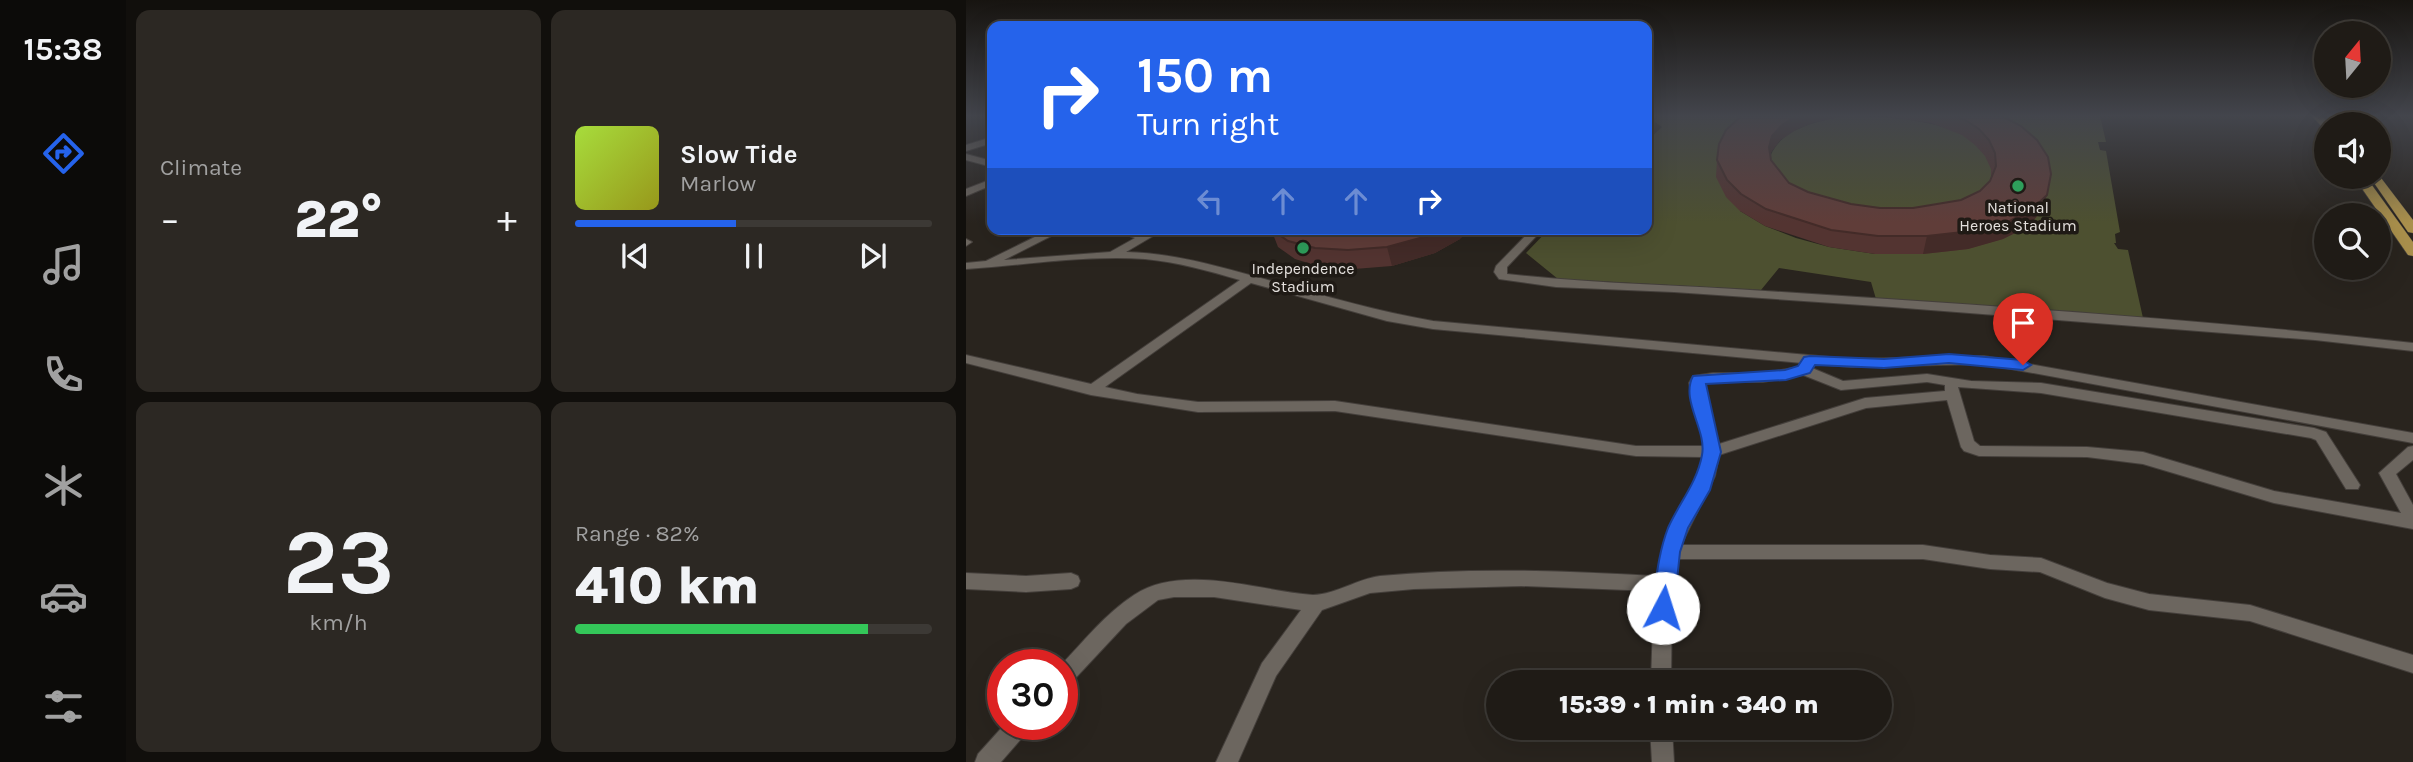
<!DOCTYPE html>
<meta charset="utf-8">
<style>
:root{--surface:#1f1b16;--page:#2c2823;--text:#f1f3f6;--muted:#a1a1a1;--line:#3c3935;--accent:#2563eb}
body{margin:0;font-family:Karla,sans-serif;background:var(--page);color:var(--text);height:100vh;display:flex;flex-direction:column;font-size:26px;white-space:nowrap}
*{box-sizing:border-box;margin:0}
p{font-size:23px;color:var(--muted)}
.icon{flex:none;width:38px;height:38px;fill:none;stroke:currentColor;stroke-width:2;stroke-linecap:round;stroke-linejoin:round}
.map{position:relative;flex:1;overflow:hidden}
.sheet{display:flex;flex-direction:column;gap:10px;padding:10px;background:#110f0c;width:840px}
.sheet>*{flex:none}
.top-card{position:absolute;left:21px;top:21px;width:665px;height:214px;border-radius:14px;box-shadow:0 7px 28px #0002,0 0 0 2px var(--line);background:#2563eb;color:#fff;overflow:hidden}
.needle{width:46px;rotate:18deg}
.buttons{position:absolute;left:1348px;top:21px;display:grid;gap:14px}
.buttons a{display:grid;place-items:center;width:77px;height:77px;border-radius:50%;background:var(--surface);box-shadow:0 7px 28px #0002,0 0 0 2px var(--line);font-size:35px}
.speed{position:absolute;left:21px;top:649px;display:flex;gap:14px;font-size:35px;font-weight:700;text-align:center}
.speed>*{display:grid;place-content:center;width:91px;height:91px;border-radius:50%;background:var(--surface);box-shadow:0 7px 28px #0002,0 0 0 2px var(--line);line-height:1}
.speed .limit{border:10px solid #d22;background:#fff;color:#111}
.pin{position:absolute;display:grid;place-items:center;width:60px;height:60px;color:#fff;margin:-72px -30px;border-radius:50% 50% 50% 0;rotate:-45deg;box-shadow:0 0 7px #0007}
.pin .icon{rotate:45deg}
.me{position:absolute;width:77px;margin:-38px;rotate:5deg;stroke-linejoin:round;filter:drop-shadow(0 0 5px #0008)}
.turn{display:flex;align-items:center;gap:24px;height:147px;padding:0 35px;font-size:32px}
.turn .icon{width:91px;height:91px;stroke-width:2.5}
.turn b{display:block;font-size:49px;line-height:60px}
.lanes{display:flex;align-items:center;height:66px;padding:0 35px;background:#0003;justify-content:center;gap:35px;direction:ltr}
.lanes .off{opacity:.35}
.big{font-size:52px;font-weight:800;line-height:1.1}
.sheet .tile{flex:1;display:flex;flex-direction:column;justify-content:center;gap:10px;min-width:0;padding:0 24px;border-radius:14px;background:var(--page)}
.sheet .dial{align-items:center;gap:0}
.dial b{font-size:91px;line-height:1}
.song{display:flex;align-items:center;gap:21px}
.cover{width:84px;height:84px;border-radius:10px;background:linear-gradient(135deg,hsl(80 70% 55%),hsl(60 70% 35%))}
.played{height:7px;border-radius:4px;background:linear-gradient(90deg,var(--accent) 45%,var(--line) 45%)}
.keys{display:flex;justify-content:space-around;direction:ltr}
.heat{display:flex;justify-content:space-between;align-items:center;font-size:38px;direction:ltr}
.charge{height:10px;border-radius:5px;background:linear-gradient(90deg,#34c759 82%,var(--line) 0)}
.sheet .tiles{flex:1;display:grid;gap:10px;grid-template-columns:repeat(2,1fr)}
.trip{position:absolute;left:520px;top:670px;width:406px;height:70px;border-radius:35px;background:var(--surface);box-shadow:0 7px 28px #0002,0 0 0 2px var(--line);font-weight:800;line-height:70px;text-align:center}
main{display:flex;flex:1;min-height:0}
.tab-bar{display:flex;flex-direction:column;width:126px;justify-content:space-around;align-items:center;background:#0c0b09;color:var(--muted)}
.tab-bar .icon{width:49px;height:49px}
.tab-bar .current{color:var(--accent)}
.tab-bar b{font-size:32px;color:var(--text)}
.map>svg:first-child{display:block}
</style>
<main>
<nav class="tab-bar">
<b>15:38</b>
<svg class="icon current" aria-label="directions" viewBox="0 0 24 24"><path d="M12 3l9 9-9 9-9-9zM9 14v-3h6M13 9l2 2-2 2"/></svg>
<svg class="icon" aria-label="music" viewBox="0 0 24 24"><path d="M9 18V5l10-2v13"/><circle cx="6" cy="18" r="3"/><circle cx="16" cy="16" r="3"/></svg>
<svg class="icon" aria-label="phone" viewBox="0 0 24 24"><path d="M5 4h4l2 5-3 2q2 4 5 5l2-3 5 2v4C11 20 4 13 5 4z"/></svg>
<svg class="icon" aria-label="climate" viewBox="0 0 24 24"><path d="M12 3v18M4 7l16 10M4 17L20 7"/></svg>
<svg class="icon" aria-label="car" viewBox="0 0 24 24"><path d="M5 17H2v-5l4-1 3-4h7l3 4 3 1v5h-3M9 17h6M6 11h13"/><circle cx="7" cy="17" r="2"/><circle cx="17" cy="17" r="2"/></svg>
<svg class="icon" aria-label="filters" viewBox="0 0 24 24"><path d="M4 7h16M4 17h16"/><circle cx="9" cy="7" r="2"/><circle cx="15" cy="17" r="2"/></svg>
</nav>
<section class="sheet">
<div class="tiles">
<div class="tile"><p>Climate</p>
<div class="heat"><a>−</a><b class="big">22°</b><a>+</a></div>
</div>
<div class="tile">
<div class="song"><i class="cover"></i><div><b>Slow Tide</b><p>Marlow</p></div></div>
<div class="played"></div>
<div class="keys"><svg class="icon" aria-label="previous" viewBox="0 0 24 24"><path d="M18 5L8 12l10 7zM5 5v14"/></svg><svg class="icon" aria-label="pause" viewBox="0 0 24 24"><path d="M8 5v14M16 5v14"/></svg><svg class="icon" aria-label="next" viewBox="0 0 24 24"><path d="M6 5l10 7-10 7zM19 5v14"/></svg></div>
</div>
<div class="tile dial"><b>23</b><p>km/h</p></div>
<div class="tile"><p>Range · 82%</p><b class="big">410 km</b><div class="charge"></div></div>
</div>
</section>
<div class="map">
<svg width="1447" height="762" viewBox="0 0 1447 762">
<rect width="100%" height="100%" fill="#29241e"/>
<!-- green -->
<path fill="#4d5030" d="M 693,116 L 799,116 L 774,211 L 799,226 L 830,238 L 863,247 L 909,254 L 1061,227 L 1002,116 L 1134,116 L 1140,142 L 1132,142 L 1134,150 L 1140,151 L 1154,232 L 1149,234 L 1150,243 L 1148,243 L 1152,249 L 1162,250 L 1177,318 L 910,299 L 905,282 L 813,268 L 795,290 L 592,279 L 560,253 L 583,229 L 681,229 L 681,141 L 696,127 L 688,121 Z
M 877,116 C 915,116 1033,118 1026,180 C 1025,189 1015,200 1010,208 L 840,209 L 802,163 C 811,129 847,123 877,116 Z"/>
<g fill="none" stroke-linecap="round" stroke-linejoin="round">
<!-- minor casing -->
<g stroke="#443f3b" stroke-width="2">
<path id="minor" d="M 26,137 L 26,143 L 0,151 L 0,145 Z
M 0,154 L 26,161 L 26,167 L 0,160 Z
M 26,179 L 26,185 L 0,196 L 0,189 Z
M 85,229 L 99,229 L 38,260 L 144,252 L 169,238 L 145,229 L 163,229 L 178,234 L 186,229 L 199,229 L 160,252 C 205,253 248,265 291,277 C 349,293 407,311 467,321 L 886,359 L 1018,356 L 1447,433 L 1447,443 L 1018,364 L 886,367 L 849,364 L 846,368 L 877,381 L 961,374 L 1005,381 L 1075,383 L 1348,428 L 1360,432 L 1394,485 L 1392,489 L 1380,489 L 1350,440 L 1345,438 L 1075,393 L 992,387 L 1008,441 L 1014,446 L 1121,447 L 1177,452 L 1308,491 L 1435,513 L 1413,473 L 1442,447 L 1447,446 L 1447,460 L 1430,474 L 1447,505 L 1447,529 L 1308,503 L 1177,464 L 1121,457 L 1013,456 L 998,451 L 995,447 L 981,400 L 900,408 L 753,455 L 749,476 L 715,545 L 957,545 L 1024,555 L 1075,558 L 1141,583 L 1183,594 L 1284,605 L 1447,655 L 1447,673 L 1284,621 L 1183,610 L 1139,598 L 1074,572 L 1024,569 L 957,559 L 711,559 L 706,598 L 705,682 L 685,682 L 688,591 L 555,586 L 448,589 L 404,593 L 356,610 L 310,676 L 272,762 L 250,762 L 296,663 L 335,610 L 248,597 L 208,597 L 192,600 L 160,624 L 103,685 L 96,687 L 95,665 C 118,641 140,613 168,595 C 217,563 293,591 347,595 C 371,594 391,579 414,576 C 506,567 598,571 690,576 L 701,537 L 727,489 L 737,457 L 670,456 L 369,411 L 232,412 L 125,395 L 0,363 L 0,355 L 125,384 L 274,280 C 243,271 211,262 179,259 C 120,255 59,265 0,269 L 0,263 L 20,261 ZM 285,283 L 421,321 L 467,329 L 836,363 L 833,367 L 797,373 L 747,373 L 727,376 L 723,383 L 738,446 L 670,446 L 369,401 L 232,402 L 171,394 L 139,387 ZM 837,375 L 875,390 L 961,382 L 979,385 L 979,391 L 899,398 L 753,444 L 737,382 L 797,382 Z
M 566,229 L 577,229 L 541,267 L 541,274 C 627,284 713,285 799,291 C 1015,305 1232,319 1447,343 L 1447,351 L 1349,340 L 926,307 L 708,292 L 590,287 L 533,279 L 528,272 L 530,266 Z
M 0,239 L 6,242 L 0,246 Z
M 0,573 L 60,576 L 105,573 L 112,576 L 114,581 L 112,586 L 105,589 L 60,592 L 0,589 Z
M 39,724 L 65,724 L 62,731 L 35,762 L 9,762 L 12,754 Z
M 684,728 L 706,728 L 708,762 L 686,762 Z"/>
</g>
<!-- major casing -->
<g stroke="#443f3b" stroke-width="1">
<path id="major" d="M 1346,116 L 1356,116 L 1363,124 L 1360,124 L 1360,131 Z
M 1361,116 L 1371,116 L 1377,124 L 1367,124 Z
M 1412,174 L 1447,220 L 1447,233 L 1442,232 L 1404,177 L 1412,177 Z
M 1388,177 L 1400,177 L 1447,242 L 1447,256 L 1442,255 Z"/>
</g>
<!-- minor -->
<use href="#minor" fill="#6c665f" fill-rule="evenodd"/>
<!-- major -->
<use href="#major" fill="#aa904c" fill-rule="evenodd"/>
</g>
<!-- wall -->
<path fill="#533431" d="M 775,116 L 880,116 L 848,122 L 831,129 L 814,140 L 805,152 L 805,160 L 823,183 L 842,192 L 885,204 L 914,208 L 947,208 L 995,200 L 1014,191 L 1024,181 L 1025,177 L 1025,169 L 1019,156 L 1009,145 L 996,135 L 965,123 L 918,116 L 1036,116 L 1075,212 L 1061,227 L 1037,239 L 1002,249 L 957,254 L 909,254 L 863,247 L 799,226 L 774,211 L 760,197 L 750,177 L 751,160 Z
M 305,229 L 399,236 L 425,233 L 494,239 L 469,253 L 426,266 L 388,269 L 355,267 L 329,259 L 312,247 Z"/>
<!-- shaded-wall -->
<path fill="#432b28" d="M 830,116 L 880,116 L 848,122 L 831,129 L 814,140 L 805,152 L 802,163 L 803,147 L 806,136 L 816,125 Z
M 1081,195 L 1075,212 L 1061,227 L 1037,239 L 1002,249 L 957,254 L 961,236 Z
M 476,229 L 506,229 L 494,239 L 469,253 L 426,266 L 421,247 Z"/>
<!-- building -->
<path fill="#603d39" stroke="#432b28" stroke-width="2" d="M 775,116 L 830,116 L 816,125 L 806,136 L 803,147 L 805,160 L 823,183 L 842,192 L 885,204 L 914,208 L 947,208 L 995,200 L 1014,191 L 1024,181 L 1030,166 L 1029,153 L 1023,140 L 1013,129 L 999,120 L 988,116 L 1036,116 L 1055,126 L 1071,140 L 1082,157 L 1085,174 L 1081,195 L 1066,209 L 1042,222 L 1006,231 L 961,236 L 912,236 L 865,230 L 800,209 L 775,194 L 761,180 L 751,160 L 753,144 L 760,130 Z
M 305,229 L 356,229 L 377,235 L 399,236 L 425,233 L 435,229 L 476,229 L 465,235 L 421,247 L 382,250 L 349,248 L 322,241 Z"/>
<!-- sky -->
<linearGradient id="sky" x2="0" y2="1"><stop stop-color="#171410"/><stop offset="0.52" stop-color="#43454c"/><stop offset="1" stop-color="#43454c" stop-opacity="0"/></linearGradient>
<rect width="1447" height="223" fill="url(#sky)"/>
<!-- route -->
<path fill="#2563eb" stroke="#184099" stroke-width="2" d="M 983,354 L 1057,360 L 1065,365 L 1057,370 L 983,363 L 918,368 L 849,365 L 844,373 L 820,380 L 740,384 L 755,452 L 744,490 L 722,528 L 714,552 L 708,608 L 704,614 L 697,617 L 689,614 L 686,608 C 690,581 692,554 702,528 C 713,503 731,483 736,455 C 741,430 714,400 727,376 L 819,370 L 832,366 L 838,357 L 844,356 L 918,359 Z"/>
<!-- markers -->
<g fill="#2e9e5b" stroke="#1f1a15" stroke-width="2.5">
<circle cx="1052" cy="186" r="7"/>
<circle cx="337" cy="248" r="7"/>
</g>
<g text-anchor="middle" dominant-baseline="central" stroke-width="7" stroke-linejoin="round" paint-order="stroke">
<!-- far-poi labels -->
<g font-size="16" fill="#e3dfdc" stroke="#1f1a15">
<text x="1052" y="207">National<tspan x="1052" dy="18">Heroes Stadium</tspan></text>
<text x="337" y="268">Independence<tspan x="337" dy="18">Stadium</tspan></text>
</g>
</g>
</svg>
<div class="buttons">
<a><svg class="needle" viewBox="-14 -14 28 28"><path d="M0-13l5 13h-10z" fill="#e53935"/><path d="M0 13l5-13h-10z" fill="#a1a1a1"/></svg></a>
<a><svg class="icon" aria-label="sound" viewBox="0 0 24 24"><path d="M4 9h4l5-4v14l-5-4H4zM17 9q2 3 0 6"/></svg></a>
<a><svg class="icon" aria-label="search" viewBox="0 0 24 24"><circle cx="10" cy="10" r="6"/><path d="M15 15l6 6"/></svg></a>
</div>
<div class="speed"><div class="limit">30</div></div>
<div class="pin" style="left:1057px;top:365px;background:#d93025"><svg class="icon" aria-label="arrive" viewBox="0 0 24 24"><path d="M6 21V4h12l-3 4 3 4H6"/></svg></div>
<svg class="me" style="left:697px;top:608px" viewBox="-20 -20 40 40"><circle r="19" fill="#fff"/><path d="M0-13L10 11 0 6-10 11z" fill="#2563eb"/></svg>
<div class="trip">15:39 · 1 min · 340 m</div>
<div class="top-card">
<div class="turn"><svg class="icon" aria-label="right" viewBox="0 0 24 24"><path d="M7 20v-9h11M14 6l5 5-5 5"/></svg><div><b>150 m</b>Turn right</div></div>
<div class="lanes"><svg class="icon off" aria-label="left" viewBox="0 0 24 24"><path d="M17 20v-9H6M10 6l-5 5 5 5"/></svg><svg class="icon off" aria-label="ahead" viewBox="0 0 24 24"><path d="M12 20V5M6 11l6-6 6 6"/></svg><svg class="icon off" aria-label="ahead" viewBox="0 0 24 24"><path d="M12 20V5M6 11l6-6 6 6"/></svg><svg class="icon" aria-label="right" viewBox="0 0 24 24"><path d="M7 20v-9h11M14 6l5 5-5 5"/></svg></div>
</div>
</div>
</main>
